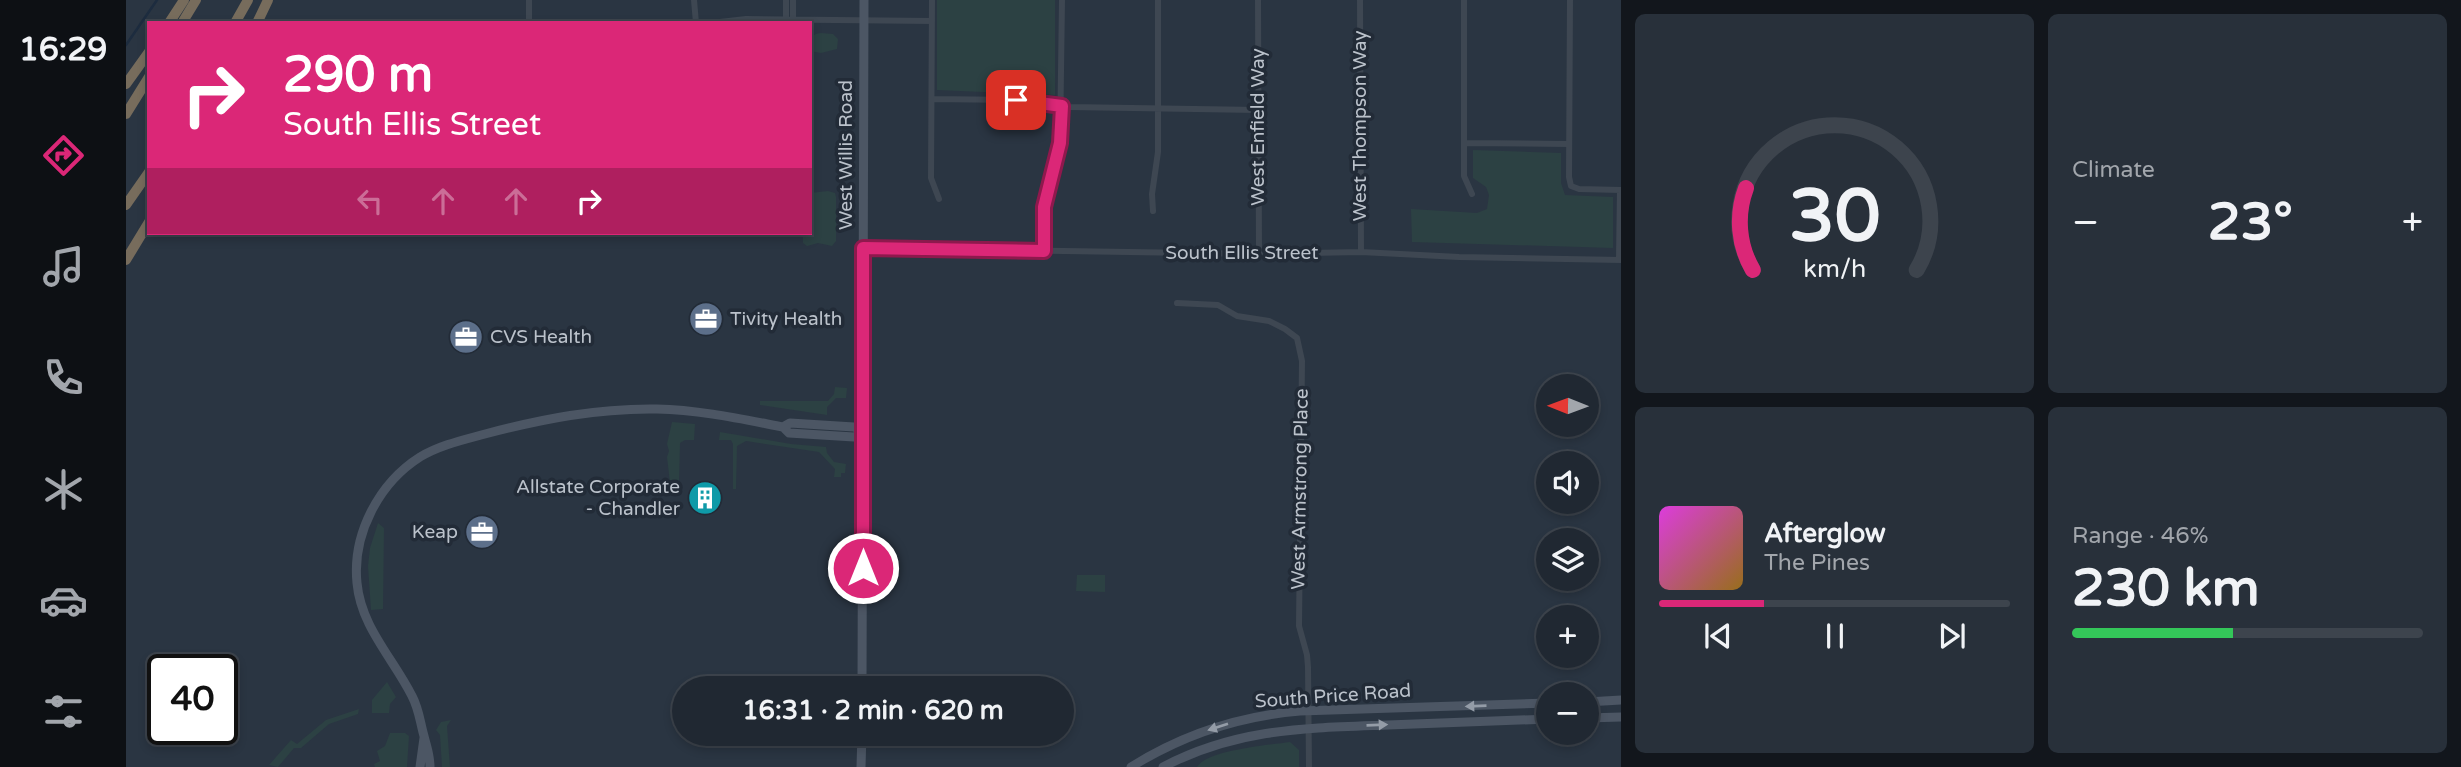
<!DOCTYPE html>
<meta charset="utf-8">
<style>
:root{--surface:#202832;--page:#28303a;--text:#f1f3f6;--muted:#a2a6ac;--line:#3d444d;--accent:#db2777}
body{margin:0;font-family:"Varela Round",sans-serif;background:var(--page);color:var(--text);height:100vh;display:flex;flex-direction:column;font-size:26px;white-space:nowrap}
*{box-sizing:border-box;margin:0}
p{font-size:23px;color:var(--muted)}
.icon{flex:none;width:38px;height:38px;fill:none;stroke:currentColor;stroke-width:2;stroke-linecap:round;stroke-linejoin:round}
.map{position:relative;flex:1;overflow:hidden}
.side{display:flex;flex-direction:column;gap:14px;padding:14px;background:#12161c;width:840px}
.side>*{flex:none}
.hud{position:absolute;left:21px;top:21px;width:665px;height:214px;border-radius:0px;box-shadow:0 4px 10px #0003,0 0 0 2px var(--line);background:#db2777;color:#fff;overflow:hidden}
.needle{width:46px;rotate:271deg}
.controls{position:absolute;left:1410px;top:374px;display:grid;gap:14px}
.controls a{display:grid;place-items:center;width:63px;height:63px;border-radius:50%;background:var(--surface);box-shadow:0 4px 10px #0003,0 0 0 2px var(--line);font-size:35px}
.speed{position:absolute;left:21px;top:654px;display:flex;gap:14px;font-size:35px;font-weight:700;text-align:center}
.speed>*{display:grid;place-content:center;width:91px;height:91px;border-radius:50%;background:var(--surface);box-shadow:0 4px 10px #0003,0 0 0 2px var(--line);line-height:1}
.speed .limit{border:4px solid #111;border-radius:10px;background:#fff;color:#111}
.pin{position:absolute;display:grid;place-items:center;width:60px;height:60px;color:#fff;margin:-30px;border-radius:14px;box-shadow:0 4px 10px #0006}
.me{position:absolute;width:77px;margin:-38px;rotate:0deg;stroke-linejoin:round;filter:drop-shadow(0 0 5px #0008)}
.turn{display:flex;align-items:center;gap:24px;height:147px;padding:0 21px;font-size:32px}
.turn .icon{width:91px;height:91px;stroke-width:2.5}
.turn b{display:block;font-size:49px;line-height:60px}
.lanes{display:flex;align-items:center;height:66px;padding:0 21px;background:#0003;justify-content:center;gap:35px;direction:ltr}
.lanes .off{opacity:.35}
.big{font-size:52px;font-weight:700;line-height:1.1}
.side .tile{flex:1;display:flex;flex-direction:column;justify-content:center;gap:10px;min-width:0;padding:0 24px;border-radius:10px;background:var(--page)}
.side .dial{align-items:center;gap:0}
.dial svg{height:182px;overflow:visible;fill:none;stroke:var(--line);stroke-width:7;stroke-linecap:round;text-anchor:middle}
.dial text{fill:var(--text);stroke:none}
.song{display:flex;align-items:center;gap:21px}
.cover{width:84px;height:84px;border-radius:10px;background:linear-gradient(135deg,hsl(300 70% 55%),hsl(40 70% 35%))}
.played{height:7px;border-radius:4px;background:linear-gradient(90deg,var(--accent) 30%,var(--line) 30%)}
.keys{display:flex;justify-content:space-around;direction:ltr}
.heat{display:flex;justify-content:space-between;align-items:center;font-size:38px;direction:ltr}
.charge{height:10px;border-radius:5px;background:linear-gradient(90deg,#34c759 46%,var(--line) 0)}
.side .tiles{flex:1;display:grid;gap:14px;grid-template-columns:repeat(2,1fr)}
.trip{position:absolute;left:546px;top:676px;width:402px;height:70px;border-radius:35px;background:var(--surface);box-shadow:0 4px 10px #0003,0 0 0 2px var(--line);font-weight:700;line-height:70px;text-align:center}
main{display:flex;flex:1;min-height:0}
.menu{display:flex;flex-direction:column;width:126px;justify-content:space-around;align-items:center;background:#0d1014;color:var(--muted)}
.menu .icon{width:49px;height:49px}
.menu .on{color:var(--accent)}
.menu b{font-size:32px;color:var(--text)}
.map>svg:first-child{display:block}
</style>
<main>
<nav class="menu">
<b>16:29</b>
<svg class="icon on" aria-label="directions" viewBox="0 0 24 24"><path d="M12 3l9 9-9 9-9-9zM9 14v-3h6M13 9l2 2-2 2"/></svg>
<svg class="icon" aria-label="music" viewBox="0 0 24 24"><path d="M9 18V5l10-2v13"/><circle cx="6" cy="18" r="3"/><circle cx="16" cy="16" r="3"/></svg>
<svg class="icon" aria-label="phone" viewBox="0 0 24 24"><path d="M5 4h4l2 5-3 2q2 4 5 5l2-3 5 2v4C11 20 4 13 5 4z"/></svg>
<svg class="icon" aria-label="climate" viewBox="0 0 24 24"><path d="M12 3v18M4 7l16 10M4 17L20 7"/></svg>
<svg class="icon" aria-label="car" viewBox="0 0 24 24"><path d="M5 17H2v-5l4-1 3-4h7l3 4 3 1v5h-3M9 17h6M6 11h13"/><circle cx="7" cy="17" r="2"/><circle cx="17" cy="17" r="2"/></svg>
<svg class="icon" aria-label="filters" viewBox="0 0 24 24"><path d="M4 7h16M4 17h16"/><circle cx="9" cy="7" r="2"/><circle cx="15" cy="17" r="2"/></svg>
</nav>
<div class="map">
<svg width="1495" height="767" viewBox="0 0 1495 767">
<rect width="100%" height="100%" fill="#2a3542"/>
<!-- green -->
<path fill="#2c4143" d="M 811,0 L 929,0 L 929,95 L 811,90 Z
M 695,33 L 707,34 L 712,39 L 711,49 L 695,53 L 684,51 C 684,42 683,34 695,33 Z
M 1347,150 L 1435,153 L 1435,183 L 1439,195 L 1487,197 L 1487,248 L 1286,242 L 1285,209 L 1351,213 L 1361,209 L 1363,195 L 1360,187 L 1347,178 Z
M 702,191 L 709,193 L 710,197 L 710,241 L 706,246 L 692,243 L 681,246 L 677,243 L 677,233 L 684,233 L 684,193 Z
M 709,387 L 721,388 L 720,398 L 710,398 L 701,407 L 701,415 L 634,405 L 634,401 L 702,401 L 708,394 Z
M 546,422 L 569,424 L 568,440 L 559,440 L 554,443 L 553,484 L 544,483 L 541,457 L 543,451 L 541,444 Z
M 594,432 L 665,444 L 700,447 L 701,453 L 708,462 L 720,464 L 719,473 L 715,473 L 715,477 L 708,477 L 709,469 L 693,452 L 620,441 L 611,446 L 610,489 L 607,489 L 607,444 L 605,440 L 593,440 Z
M 252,523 L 258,528 L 257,609 L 245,610 L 242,566 L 244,548 Z
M 951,575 L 979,575 L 979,592 L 950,591 Z
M 261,682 L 270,697 L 264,704 L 263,713 L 246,713 L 246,700 Z
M 233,709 L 232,714 L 203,724 L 175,748 L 168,748 L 152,767 L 143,765 L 165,740 L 171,744 L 200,720 Z
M 325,720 L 321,726 L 324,767 L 316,767 L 314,735 L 310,730 L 315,722 Z
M 264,733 L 279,733 L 283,736 L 281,767 L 249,767 L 248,764 L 254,761 L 251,751 L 259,746 Z
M 1164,742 L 1173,750 L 1173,767 L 1071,767 C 1081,750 1143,745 1164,742 Z"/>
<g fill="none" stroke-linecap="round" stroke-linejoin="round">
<!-- stream -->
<path stroke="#1d2c3f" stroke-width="2.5" d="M 0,45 L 31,0"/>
<!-- street -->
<path stroke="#3e4752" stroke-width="6" d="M 568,0 L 570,23
M 806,0 L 805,178 L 813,199
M 1132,0 L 1133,254
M 1234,0 L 1235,252
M 1338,0 L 1338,176 L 1346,194
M 1444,0 L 1443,177 L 1445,186 L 1453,189 L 1495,190
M 403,23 L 403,0
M 585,23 L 620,19 L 806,21
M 660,23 L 660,0
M 667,23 L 667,0
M 806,99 L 890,100 L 943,107 L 1132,110
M 1338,143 L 1443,144
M 1027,211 L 1026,194 L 1032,152 L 1032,0
M 738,248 L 1133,254 L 1235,252 L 1333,257 L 1495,260
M 918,251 L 918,207 L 934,143 L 936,0
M 1493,259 L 1494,190
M 1051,303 L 1092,305 L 1111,316 L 1143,321 L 1159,329 L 1171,338 L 1176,361 L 1173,626 L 1181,655 L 1182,667 L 1183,767"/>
<!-- secondary -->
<path stroke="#4c5664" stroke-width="9" d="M 657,427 L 664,423 L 728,427 L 738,432
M 736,688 L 738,0
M 1461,702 L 1495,700
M 1461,718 L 1495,717
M 294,767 L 298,738
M 304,767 C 304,755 301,748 298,736 C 294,722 293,709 286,696 C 267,658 235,627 231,583 C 226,534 253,483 294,457 C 314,445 337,440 359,434 C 416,419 472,408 531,409 C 574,410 615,419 657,427 L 663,433 L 728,437 L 738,432
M 735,767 L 736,733
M 1005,767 C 1056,735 1114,716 1174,711 L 1423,703
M 1037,767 C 1111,728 1181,728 1262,725 C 1315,723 1369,721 1423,719"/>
<!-- highway -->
<path stroke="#776c5c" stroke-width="10" d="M 43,23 L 58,0
M 56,23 L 70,0
M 109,23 L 122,0
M 131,23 L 142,0
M 0,84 L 23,52
M 0,114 L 23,77
M 0,205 L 23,172
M 0,260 L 23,222"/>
</g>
<!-- one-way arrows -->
<defs><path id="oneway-solid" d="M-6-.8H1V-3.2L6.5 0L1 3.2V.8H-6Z" transform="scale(1.75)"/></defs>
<g fill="#949ca7">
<use href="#oneway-solid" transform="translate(1350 706) rotate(178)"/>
<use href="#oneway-solid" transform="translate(1251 725) rotate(-2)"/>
<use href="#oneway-solid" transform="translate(1092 727) rotate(162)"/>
</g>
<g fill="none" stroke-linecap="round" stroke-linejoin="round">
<!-- route casing -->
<g stroke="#8e194d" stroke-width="18">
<path id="route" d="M 737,568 L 737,248 L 918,251 L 918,207 L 934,143 L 936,106 L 890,100"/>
</g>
<!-- route -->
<use href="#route" stroke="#db2777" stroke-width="12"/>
</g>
<!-- icons -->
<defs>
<g id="office-disc" transform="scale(1.75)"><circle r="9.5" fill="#5c6f8a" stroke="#222b37"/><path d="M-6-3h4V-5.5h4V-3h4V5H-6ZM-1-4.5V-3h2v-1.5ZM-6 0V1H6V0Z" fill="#fff"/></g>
<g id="building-disc" transform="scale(1.75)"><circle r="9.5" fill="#0f9aa8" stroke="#222b37"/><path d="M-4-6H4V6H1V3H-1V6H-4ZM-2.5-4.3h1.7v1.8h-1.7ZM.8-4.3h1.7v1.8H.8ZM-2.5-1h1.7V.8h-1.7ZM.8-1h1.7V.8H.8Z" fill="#fff"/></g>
</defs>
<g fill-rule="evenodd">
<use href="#office-disc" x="580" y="319"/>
<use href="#office-disc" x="340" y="337"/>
<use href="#building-disc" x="579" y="498"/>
<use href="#office-disc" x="356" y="532"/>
</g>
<g text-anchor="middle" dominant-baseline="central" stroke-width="7" stroke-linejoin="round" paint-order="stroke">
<!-- street labels -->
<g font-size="19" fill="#bbc2cb" stroke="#222b37">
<text transform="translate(1234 126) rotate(-90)">West Thompson Way</text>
<text transform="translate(1132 127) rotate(-90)">West Enfield Way</text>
<text transform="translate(720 155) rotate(-90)">West Willis Road</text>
<text x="1116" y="253">South Ellis Street</text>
<text transform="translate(1174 489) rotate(-89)">West Armstrong Place</text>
<text transform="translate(1207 696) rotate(-4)">South Price Road</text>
</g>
<!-- poi labels -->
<g font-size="19" fill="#bbc2cb" stroke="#222b37" text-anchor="start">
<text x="604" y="319">Tivity Health</text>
<text x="364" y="337">CVS Health</text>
<text x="554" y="487" text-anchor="end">Allstate Corporate<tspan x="554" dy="22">- Chandler</tspan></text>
<text x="332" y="532" text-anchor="end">Keap</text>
</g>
</g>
</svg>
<div class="controls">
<a><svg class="needle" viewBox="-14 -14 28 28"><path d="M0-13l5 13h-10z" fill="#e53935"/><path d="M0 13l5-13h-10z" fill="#a2a6ac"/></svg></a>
<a><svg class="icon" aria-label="sound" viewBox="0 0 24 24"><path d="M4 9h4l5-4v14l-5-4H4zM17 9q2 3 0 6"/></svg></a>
<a><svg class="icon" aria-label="layers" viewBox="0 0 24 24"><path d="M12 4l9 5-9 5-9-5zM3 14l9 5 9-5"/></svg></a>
<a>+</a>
<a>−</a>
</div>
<div class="speed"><div class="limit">40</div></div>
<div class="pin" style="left:890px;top:100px;background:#d93025"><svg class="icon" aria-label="arrive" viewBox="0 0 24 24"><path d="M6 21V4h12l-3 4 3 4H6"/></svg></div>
<svg class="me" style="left:737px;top:568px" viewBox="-20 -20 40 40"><circle r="17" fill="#db2777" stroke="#fff" stroke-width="3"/><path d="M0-11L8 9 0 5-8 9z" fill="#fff"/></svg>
<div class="trip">16:31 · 2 min · 620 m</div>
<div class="hud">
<div class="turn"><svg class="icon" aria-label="right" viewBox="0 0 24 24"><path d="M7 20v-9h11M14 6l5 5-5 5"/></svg><div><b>290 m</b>South Ellis Street</div></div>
<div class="lanes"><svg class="icon off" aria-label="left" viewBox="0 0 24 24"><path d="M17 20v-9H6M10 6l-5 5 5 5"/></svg><svg class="icon off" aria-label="ahead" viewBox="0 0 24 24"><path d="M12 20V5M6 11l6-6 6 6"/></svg><svg class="icon off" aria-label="ahead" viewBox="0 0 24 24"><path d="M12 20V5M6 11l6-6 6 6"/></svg><svg class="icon" aria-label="right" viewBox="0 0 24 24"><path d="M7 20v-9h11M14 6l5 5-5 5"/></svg></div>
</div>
</div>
<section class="side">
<div class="tiles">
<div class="tile dial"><svg viewBox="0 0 100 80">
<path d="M14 69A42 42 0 1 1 86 69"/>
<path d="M14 69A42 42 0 0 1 11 33" stroke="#db2777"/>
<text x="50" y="56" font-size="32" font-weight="700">30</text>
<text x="50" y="72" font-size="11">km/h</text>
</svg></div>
<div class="tile"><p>Climate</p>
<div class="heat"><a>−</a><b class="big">23°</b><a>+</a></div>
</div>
<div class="tile">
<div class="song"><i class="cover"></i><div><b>Afterglow</b><p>The Pines</p></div></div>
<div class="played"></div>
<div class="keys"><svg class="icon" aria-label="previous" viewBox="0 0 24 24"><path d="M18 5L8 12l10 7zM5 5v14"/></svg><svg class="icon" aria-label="pause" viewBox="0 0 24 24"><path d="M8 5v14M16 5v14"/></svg><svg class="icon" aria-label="next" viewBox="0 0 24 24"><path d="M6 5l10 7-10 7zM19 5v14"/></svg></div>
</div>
<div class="tile"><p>Range · 46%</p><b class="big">230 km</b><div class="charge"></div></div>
</div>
</section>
</main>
